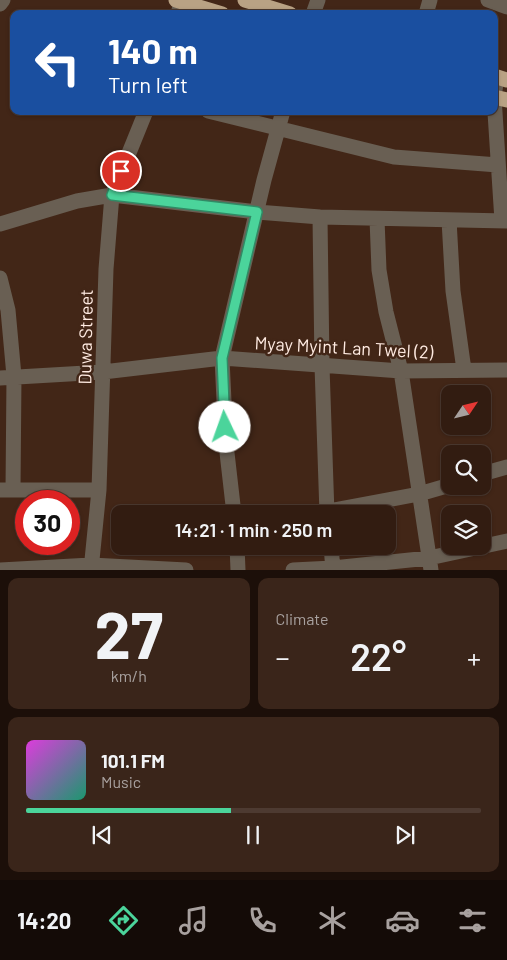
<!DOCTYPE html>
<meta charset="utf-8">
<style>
:root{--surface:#321c11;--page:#3a251a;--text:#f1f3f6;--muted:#a8a19f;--line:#4d3a31;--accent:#4bd49b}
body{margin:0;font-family:Barlow,sans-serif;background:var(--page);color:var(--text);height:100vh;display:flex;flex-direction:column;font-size:19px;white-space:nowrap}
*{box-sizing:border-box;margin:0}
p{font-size:16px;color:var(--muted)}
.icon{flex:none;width:28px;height:28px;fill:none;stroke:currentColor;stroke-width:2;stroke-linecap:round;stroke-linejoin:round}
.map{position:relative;height:570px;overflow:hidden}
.drawer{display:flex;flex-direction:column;gap:8px;padding:8px;background:#1c0f09;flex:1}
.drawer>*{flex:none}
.top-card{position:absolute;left:10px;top:10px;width:488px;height:105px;border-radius:10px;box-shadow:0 1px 4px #0004,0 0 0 1px var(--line);background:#1a4fa0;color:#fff;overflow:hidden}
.needle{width:32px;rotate:55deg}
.fabs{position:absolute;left:441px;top:385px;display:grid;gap:10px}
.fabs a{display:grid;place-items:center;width:50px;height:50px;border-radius:10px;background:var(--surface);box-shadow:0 1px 4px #0004,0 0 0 1px var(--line);font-size:25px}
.speed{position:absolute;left:15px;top:490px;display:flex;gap:10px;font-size:25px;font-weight:700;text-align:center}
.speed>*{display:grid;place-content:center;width:65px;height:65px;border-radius:50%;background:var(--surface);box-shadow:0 1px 4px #0004,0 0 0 1px var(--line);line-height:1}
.speed .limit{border:8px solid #d22;background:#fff;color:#111}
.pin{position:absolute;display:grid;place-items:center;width:42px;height:42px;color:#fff;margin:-21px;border:2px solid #fff;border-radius:50%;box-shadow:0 1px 5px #0007}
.me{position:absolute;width:55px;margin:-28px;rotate:357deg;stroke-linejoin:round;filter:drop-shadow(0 0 4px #0008)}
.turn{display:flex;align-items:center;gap:18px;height:105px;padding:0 15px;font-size:22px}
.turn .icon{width:65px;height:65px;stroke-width:2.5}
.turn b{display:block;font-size:35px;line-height:42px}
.big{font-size:38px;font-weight:600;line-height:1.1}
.drawer .widget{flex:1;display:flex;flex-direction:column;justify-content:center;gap:8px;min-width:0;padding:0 18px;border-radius:10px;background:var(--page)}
.drawer .dial{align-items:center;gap:0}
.dial b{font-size:65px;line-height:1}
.song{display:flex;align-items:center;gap:15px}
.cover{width:60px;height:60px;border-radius:8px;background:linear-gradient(135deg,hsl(300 70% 55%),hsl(160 70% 35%))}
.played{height:5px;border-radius:2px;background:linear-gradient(90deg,var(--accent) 45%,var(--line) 45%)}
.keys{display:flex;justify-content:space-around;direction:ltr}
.heat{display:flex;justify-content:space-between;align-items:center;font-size:28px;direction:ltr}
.drawer .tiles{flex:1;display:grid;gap:8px;grid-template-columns:1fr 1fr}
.widget:last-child{grid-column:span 2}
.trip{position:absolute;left:111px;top:505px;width:285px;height:50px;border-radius:10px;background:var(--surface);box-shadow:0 1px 4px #0004,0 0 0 1px var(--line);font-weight:600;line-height:50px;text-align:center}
.menu{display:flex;height:80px;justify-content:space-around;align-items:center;background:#140b07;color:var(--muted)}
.menu .icon{width:35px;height:35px}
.menu .current{color:var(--accent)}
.menu b{font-size:22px;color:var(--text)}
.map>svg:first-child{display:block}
</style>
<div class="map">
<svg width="507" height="570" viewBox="0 0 507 570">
<rect width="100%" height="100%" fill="#422617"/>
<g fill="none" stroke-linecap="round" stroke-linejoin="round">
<!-- minor -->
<path stroke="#695f53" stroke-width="15" d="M 488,0 L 507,7
M 0,4 L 3,0
M 178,14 L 181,2
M 313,14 L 318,0
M 426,14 L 430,0
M 497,77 L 494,97 L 502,221
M 208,111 L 394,157 L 498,165
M 320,217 L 322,366 L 327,514
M 377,219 L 379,270 L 386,312 L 401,371 L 431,570
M 449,220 L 453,291 L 464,370
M 0,224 L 77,201 L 112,195 L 257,212 L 320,217 L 507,221
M 0,278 L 8,310 L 14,376 L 13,489
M 0,378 L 103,372 L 222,358 L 401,371 L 507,370
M 482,474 L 507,467
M 0,490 L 99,490
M 234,514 L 226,444 L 222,358 L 264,180 L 283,111
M 312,514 L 419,494 L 450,485
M 237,546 L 238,570
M 331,546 L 333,570
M 0,570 L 91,565 L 186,570
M 91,570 L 99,490 L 106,269 L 112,195 L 146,111
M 293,570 L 333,568 L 429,558 L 507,541"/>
<!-- highway -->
<path stroke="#b9a284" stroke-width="15" d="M 176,0 L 222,14
M 245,0 L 290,14
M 494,76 L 507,80
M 494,97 L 507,100"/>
</g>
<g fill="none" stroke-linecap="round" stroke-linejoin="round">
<!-- route casing -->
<g stroke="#318a65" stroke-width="12">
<path id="route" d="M 121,171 L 112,195 L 257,212 L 222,358 L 225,427"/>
</g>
<!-- route -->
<use href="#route" stroke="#4bd49b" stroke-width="9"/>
</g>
<g text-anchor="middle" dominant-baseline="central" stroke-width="5" stroke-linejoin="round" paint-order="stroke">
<!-- street labels -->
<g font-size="18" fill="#ffebe2" stroke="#422617">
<text transform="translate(85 337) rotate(-89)">Duwa Street</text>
<text transform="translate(344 347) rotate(3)">Myay Myint Lan Twel (2)</text>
</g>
</g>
</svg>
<div class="fabs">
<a><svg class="needle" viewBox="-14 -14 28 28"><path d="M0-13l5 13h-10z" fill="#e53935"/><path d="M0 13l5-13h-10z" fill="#a8a19f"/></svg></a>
<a><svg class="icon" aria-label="search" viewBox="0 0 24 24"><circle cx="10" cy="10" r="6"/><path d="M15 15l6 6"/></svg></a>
<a><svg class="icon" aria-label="layers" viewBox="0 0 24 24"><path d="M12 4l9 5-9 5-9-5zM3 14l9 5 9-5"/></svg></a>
</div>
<div class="speed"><div class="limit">30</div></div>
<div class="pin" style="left:121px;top:171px;background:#d93025"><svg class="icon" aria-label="arrive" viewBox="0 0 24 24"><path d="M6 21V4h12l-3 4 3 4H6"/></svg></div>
<svg class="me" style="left:225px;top:427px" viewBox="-20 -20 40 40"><circle r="19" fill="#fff"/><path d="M0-13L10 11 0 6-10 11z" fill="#4bd49b"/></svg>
<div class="trip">14:21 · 1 min · 250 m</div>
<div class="top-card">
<div class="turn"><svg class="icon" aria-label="left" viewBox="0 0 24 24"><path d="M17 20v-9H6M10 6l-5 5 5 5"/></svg><div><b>140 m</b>Turn left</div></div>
</div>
</div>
<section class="drawer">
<div class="tiles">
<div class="widget dial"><b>27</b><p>km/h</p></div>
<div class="widget"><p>Climate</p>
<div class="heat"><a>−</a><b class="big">22°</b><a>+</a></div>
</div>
<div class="widget">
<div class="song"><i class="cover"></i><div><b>101.1 FM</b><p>Music</p></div></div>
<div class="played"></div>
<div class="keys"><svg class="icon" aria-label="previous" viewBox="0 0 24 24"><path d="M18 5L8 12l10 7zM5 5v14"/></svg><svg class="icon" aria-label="pause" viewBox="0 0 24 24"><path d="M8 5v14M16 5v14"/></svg><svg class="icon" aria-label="next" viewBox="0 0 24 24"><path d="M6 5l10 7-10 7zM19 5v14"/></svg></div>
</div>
</div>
</section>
<nav class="menu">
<b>14:20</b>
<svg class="icon current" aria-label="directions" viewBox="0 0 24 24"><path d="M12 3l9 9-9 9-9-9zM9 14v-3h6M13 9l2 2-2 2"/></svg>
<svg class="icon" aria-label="music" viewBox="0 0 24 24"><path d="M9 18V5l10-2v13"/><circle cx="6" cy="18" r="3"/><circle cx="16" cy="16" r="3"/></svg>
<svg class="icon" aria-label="phone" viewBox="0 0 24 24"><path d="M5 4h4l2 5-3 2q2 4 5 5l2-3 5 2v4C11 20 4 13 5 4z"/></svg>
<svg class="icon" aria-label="climate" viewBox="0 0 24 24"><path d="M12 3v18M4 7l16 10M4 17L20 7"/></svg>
<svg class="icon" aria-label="car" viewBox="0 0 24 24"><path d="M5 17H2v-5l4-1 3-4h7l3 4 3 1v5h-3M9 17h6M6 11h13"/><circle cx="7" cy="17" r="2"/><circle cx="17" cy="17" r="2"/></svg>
<svg class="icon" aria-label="filters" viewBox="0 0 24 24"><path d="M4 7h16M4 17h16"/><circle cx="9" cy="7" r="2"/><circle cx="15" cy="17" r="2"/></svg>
</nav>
